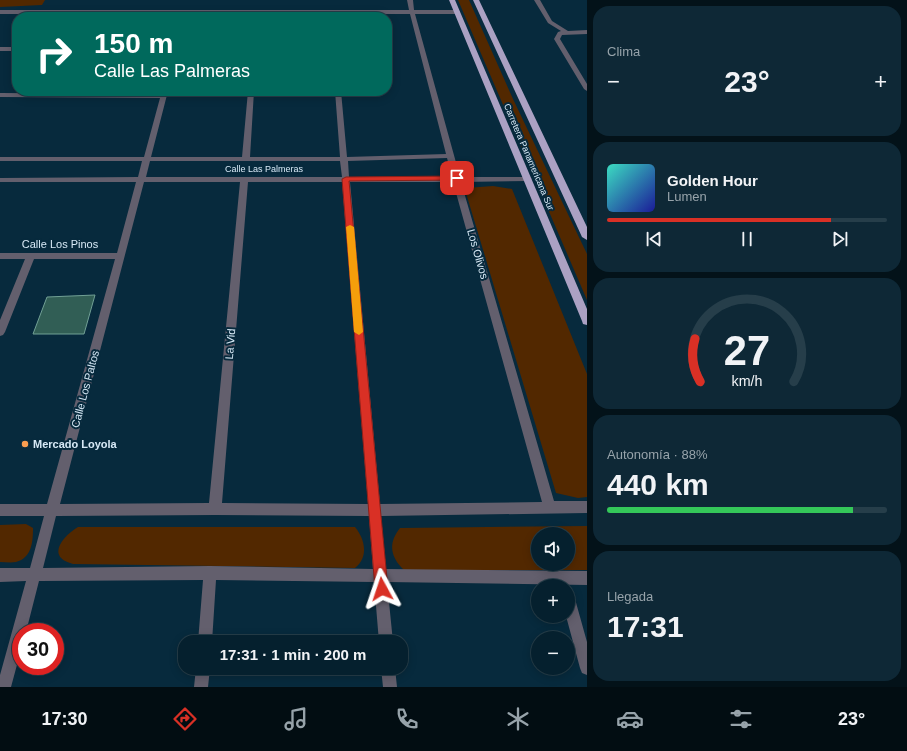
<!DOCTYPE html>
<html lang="es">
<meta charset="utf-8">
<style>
:root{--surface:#05202e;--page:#0e2836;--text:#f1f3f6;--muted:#97a3aa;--line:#263e4a;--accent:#d93025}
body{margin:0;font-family:Helvetica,sans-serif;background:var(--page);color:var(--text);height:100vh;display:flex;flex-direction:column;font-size:15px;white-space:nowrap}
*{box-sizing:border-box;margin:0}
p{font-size:13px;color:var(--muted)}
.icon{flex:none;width:22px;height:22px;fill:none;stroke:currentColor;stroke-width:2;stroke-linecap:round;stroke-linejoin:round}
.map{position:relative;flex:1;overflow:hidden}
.panel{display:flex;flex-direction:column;gap:6px;padding:6px;background:#031219;width:320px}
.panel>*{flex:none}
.top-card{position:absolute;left:12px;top:12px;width:380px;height:84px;border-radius:16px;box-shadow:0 2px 10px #0003,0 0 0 1px var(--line);background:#00695c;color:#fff;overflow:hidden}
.fabs{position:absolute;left:531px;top:527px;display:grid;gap:8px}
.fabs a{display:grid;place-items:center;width:44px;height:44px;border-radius:50%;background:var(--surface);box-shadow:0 2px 10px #0003,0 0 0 1px var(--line);font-size:20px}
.speed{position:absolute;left:12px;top:623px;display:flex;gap:8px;font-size:20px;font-weight:700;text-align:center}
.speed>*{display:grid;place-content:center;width:52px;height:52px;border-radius:50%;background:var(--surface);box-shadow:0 2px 10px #0003,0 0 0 1px var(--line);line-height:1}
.speed .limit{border:6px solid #d22;background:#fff;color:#111}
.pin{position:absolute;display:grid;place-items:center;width:34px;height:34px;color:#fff;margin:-17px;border-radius:8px;box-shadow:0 2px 6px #0006}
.me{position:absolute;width:44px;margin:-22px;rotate:355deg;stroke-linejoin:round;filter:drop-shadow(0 0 3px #0008)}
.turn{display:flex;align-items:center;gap:14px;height:84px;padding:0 16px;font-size:18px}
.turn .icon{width:52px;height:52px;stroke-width:2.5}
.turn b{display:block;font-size:28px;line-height:34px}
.big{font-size:30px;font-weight:700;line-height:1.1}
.panel .card{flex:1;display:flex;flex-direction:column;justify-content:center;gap:6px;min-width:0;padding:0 14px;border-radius:16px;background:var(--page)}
.panel .dial{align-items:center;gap:0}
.dial svg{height:104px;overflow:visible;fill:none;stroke:var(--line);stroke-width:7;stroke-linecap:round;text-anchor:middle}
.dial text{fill:var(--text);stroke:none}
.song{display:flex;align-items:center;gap:12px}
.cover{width:48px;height:48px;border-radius:6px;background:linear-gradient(135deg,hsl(170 70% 55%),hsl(240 70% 35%))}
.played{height:4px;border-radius:2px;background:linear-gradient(90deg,var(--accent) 80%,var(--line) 80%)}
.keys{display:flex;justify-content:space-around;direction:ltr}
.heat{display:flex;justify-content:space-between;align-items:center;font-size:22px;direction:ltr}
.charge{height:6px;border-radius:3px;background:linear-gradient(90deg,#34c759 88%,var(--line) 0)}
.trip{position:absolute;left:178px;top:635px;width:230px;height:40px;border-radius:16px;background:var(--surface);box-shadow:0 2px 10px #0003,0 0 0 1px var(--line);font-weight:700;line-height:40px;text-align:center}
.dock{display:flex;height:64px;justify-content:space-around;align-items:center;background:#020d12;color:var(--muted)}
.dock .icon{width:28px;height:28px}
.dock .current{color:var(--accent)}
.dock b{font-size:18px;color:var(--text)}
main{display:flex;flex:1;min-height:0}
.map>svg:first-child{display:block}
</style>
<main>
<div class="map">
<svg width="587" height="687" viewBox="0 0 587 687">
<rect width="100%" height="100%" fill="#072a3d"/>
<!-- green -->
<path fill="#522800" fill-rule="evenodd" d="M 0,0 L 45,0 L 42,5 L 0,7 Z
M 458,0 L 469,0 L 513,99 L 587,254 L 587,300 Z
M 493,186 L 512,189 L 587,374 L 587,497 L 578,498 L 556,493 L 466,193 L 466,188 Z
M 26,524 L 33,528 C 33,541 32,558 16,562 C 11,563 5,562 0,562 L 0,525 Z
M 587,526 L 587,570 L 404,570 C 390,557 388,543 400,528 ZM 538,534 L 568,534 L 568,564 L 538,564 Z
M 78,527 L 355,527 C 365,539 369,557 355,568 L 73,564 C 45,557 63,536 78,527 Z"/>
<!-- building -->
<path fill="#315e55" stroke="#71a095" d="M 95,295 L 84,334 L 33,334 L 47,297 Z"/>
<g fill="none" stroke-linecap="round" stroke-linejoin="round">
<!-- service -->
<path fill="#635f6d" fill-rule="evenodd" d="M 534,0 L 540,0 L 552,21 L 568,31 L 587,30 L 587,34 L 562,35 L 560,39 L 587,84 L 587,91 L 584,89 L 554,39 L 558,32 L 561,31 L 548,23 Z"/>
<!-- minor -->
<path fill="#635f6d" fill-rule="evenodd" d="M 407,0 L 413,0 L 414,10 L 457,10 L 460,12 L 457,14 L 415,14 L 460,177 L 528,177 L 532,179 L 528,181 L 461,182 L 554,501 L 587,501 L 587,513 L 381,516 L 386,569 L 587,571 L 587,585 L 387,582 L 393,642 L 379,642 L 374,582 L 216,580 L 212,642 L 198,642 L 203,580 L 39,581 L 26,632 L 21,632 L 21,650 L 11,687 L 0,687 L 0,675 L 26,581 L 0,582 L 0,568 L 30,568 L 44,516 L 0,516 L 0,504 L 47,504 L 115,259 L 34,259 L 5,332 L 3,335 L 0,336 L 0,320 L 25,259 L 0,259 L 0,253 L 117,253 L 136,182 L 0,182 L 0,178 L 138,177 L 142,161 L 0,161 L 0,157 L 144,157 L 160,98 L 0,97 L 0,93 L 161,94 L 162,91 L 168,91 L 151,157 L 242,157 L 248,91 L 254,91 L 250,157 L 340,157 L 335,91 L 341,91 L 347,157 L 446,154 L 410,14 L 0,14 L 0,10 L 409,10 ZM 447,158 L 452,177 L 349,177 L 348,161 ZM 150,161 L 340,161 L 342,177 L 146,177 ZM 144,182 L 240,182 L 209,503 L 60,504 ZM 248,182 L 342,182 L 368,504 L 222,503 ZM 350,182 L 453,182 L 542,502 L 380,504 ZM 215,515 L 369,516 L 373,569 L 210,566 L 43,568 L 56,516 Z
M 0,47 L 17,47 L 17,51 L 0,51 Z
M 568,592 L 573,594 L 575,599 L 587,642 L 587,675 L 582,673 L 580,668 L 566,616 L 568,616 Z
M 196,668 L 210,668 L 208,687 L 194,687 Z
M 381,668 L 395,668 L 397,687 L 383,687 Z"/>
<!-- trunk -->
<path fill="#aba1c3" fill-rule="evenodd" d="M 449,0 L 455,0 L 587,309 L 587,325 L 583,324 L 582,321 Z
M 473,0 L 479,0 L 587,227 L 587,240 L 582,237 Z"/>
</g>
<!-- route -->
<path fill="#d93025" stroke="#8d1f18" d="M 457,176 L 460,178 L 459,180 L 349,181 L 388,589 L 386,594 L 382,595 L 377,594 L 375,589 L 342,179 L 346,177 Z"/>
<!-- slow -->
<path fill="#f59e0b" d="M 350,225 L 354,227 L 363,332 L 359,335 L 354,332 L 346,227 Z"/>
<!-- markers -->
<circle fill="#fb9e50" stroke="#072a3d" stroke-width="1.5" cx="25" cy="444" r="4"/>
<g text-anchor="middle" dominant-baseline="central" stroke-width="4" stroke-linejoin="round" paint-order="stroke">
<!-- far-street labels -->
<g font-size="9" fill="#d7e9f6" stroke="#072a3d">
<text transform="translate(529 157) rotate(67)">Carretera Panamericana Sur</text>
<text x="264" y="169">Calle Las Palmeras</text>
</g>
<!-- street labels -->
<g font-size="11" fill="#d7e9f6" stroke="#072a3d">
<text x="60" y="244">Calle Los Pinos</text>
<text transform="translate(478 254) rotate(74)">Los Olivos</text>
<text transform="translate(230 344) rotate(-85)">La Vid</text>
<text transform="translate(85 389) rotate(-75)">Calle Los Paltos</text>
</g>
<!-- poi labels -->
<g font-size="11" font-weight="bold" fill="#d7e9f6" stroke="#072a3d" text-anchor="start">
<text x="33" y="444">Mercado Loyola</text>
</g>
</g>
</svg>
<div class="fabs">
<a><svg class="icon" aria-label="sound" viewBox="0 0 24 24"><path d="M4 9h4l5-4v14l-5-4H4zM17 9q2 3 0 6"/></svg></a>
<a>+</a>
<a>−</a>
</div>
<div class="speed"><div class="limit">30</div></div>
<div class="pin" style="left:457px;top:178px;background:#d93025"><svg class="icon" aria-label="arrive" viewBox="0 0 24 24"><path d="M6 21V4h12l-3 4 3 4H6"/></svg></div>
<svg class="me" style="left:382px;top:589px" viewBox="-20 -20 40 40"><path d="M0-17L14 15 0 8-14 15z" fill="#d93025" stroke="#fff" stroke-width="4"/></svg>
<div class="trip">17:31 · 1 min · 200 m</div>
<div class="top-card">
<div class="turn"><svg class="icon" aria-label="right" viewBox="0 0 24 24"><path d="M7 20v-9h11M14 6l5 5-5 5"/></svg><div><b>150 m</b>Calle Las Palmeras</div></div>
</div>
</div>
<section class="panel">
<div class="card"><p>Clima</p>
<div class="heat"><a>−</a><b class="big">23°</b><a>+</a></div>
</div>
<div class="card">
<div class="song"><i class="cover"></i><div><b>Golden Hour</b><p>Lumen</p></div></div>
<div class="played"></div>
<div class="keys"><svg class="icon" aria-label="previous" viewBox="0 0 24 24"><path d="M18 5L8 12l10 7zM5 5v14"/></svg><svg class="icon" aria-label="pause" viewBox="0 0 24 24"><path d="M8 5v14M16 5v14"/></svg><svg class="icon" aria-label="next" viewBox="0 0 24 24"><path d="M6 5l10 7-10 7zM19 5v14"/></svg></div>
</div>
<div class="card dial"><svg viewBox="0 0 100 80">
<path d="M14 69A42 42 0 1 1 86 69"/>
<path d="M14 69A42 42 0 0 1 10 36" stroke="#d93025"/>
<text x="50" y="56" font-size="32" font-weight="700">27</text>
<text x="50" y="72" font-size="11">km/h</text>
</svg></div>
<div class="card"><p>Autonomía · 88%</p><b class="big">440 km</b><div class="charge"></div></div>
<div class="card"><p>Llegada</p><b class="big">17:31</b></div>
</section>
</main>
<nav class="dock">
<b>17:30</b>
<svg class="icon current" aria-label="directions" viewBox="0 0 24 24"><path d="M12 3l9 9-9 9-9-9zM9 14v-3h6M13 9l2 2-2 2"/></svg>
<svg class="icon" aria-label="music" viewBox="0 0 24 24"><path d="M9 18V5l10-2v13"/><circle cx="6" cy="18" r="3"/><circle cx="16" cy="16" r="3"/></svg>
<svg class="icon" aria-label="phone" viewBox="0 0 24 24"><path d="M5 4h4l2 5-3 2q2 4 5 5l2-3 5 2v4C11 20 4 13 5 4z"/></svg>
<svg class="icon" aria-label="climate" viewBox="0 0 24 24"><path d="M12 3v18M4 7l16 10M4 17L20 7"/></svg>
<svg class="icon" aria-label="car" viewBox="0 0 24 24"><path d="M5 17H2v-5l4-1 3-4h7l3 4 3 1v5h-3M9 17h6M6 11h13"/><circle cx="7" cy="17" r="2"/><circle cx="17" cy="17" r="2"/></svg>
<svg class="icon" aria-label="filters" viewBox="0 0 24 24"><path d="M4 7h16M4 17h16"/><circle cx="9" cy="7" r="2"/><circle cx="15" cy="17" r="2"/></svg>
<b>23°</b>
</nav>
